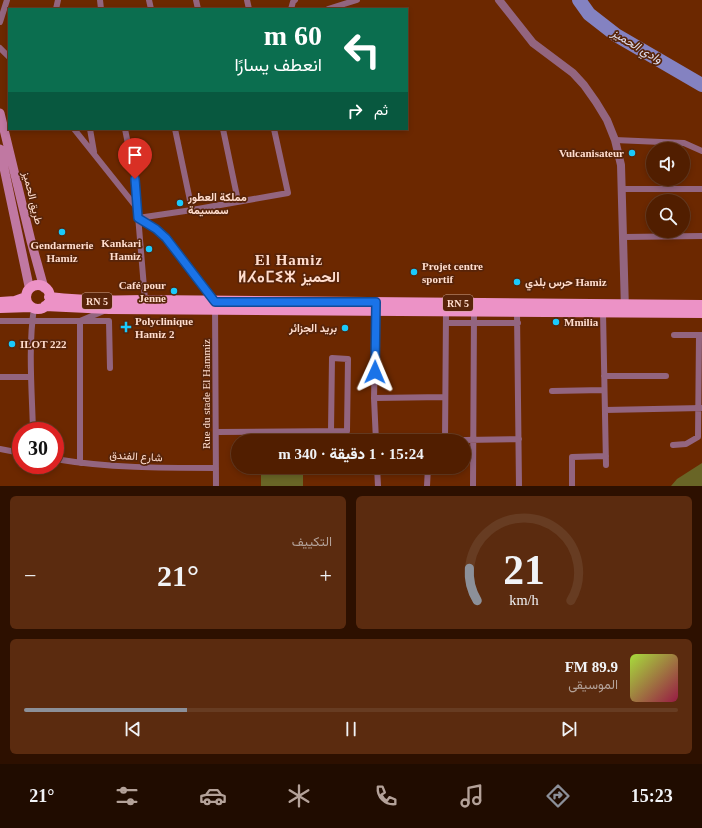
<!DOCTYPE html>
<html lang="ar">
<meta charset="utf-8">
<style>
:root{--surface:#511e00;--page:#5b2b0f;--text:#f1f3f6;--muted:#b4a299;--line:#673c22;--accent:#8c9099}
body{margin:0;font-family:"Times New Roman",Vazirmatn,"Noto Sans Tifinagh",serif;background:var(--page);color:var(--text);direction:rtl;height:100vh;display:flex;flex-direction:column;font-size:15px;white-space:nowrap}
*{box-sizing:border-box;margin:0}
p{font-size:13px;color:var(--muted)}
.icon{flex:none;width:22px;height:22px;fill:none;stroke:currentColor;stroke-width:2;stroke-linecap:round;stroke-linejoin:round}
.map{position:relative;height:486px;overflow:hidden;direction:ltr}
.drawer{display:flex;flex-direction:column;gap:10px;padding:10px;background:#2d1000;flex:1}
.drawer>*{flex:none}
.hud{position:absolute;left:8px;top:8px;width:400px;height:122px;border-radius:0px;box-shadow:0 2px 6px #0003,0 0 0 1px var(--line);direction:rtl;background:#0b6e4f;color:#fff;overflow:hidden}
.controls{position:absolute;left:646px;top:142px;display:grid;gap:8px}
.controls a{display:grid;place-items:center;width:44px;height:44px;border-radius:50%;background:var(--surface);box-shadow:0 2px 6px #0003,0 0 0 1px var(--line);font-size:20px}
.speed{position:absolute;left:12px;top:422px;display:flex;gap:8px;font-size:20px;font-weight:700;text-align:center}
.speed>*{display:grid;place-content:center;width:52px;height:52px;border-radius:50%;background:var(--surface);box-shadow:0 2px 6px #0003,0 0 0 1px var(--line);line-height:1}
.speed .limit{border:6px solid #d22;background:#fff;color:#111}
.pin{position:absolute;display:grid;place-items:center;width:34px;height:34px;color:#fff;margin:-41px -17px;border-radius:50% 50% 50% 0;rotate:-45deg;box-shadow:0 0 4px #0007}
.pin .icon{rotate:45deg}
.me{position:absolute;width:44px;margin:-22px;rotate:1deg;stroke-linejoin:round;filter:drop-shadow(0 0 3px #0008)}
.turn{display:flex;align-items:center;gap:14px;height:84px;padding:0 20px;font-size:18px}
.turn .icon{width:52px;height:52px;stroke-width:2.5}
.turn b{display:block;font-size:28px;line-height:34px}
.then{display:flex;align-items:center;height:38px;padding:0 20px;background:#0003;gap:8px;font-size:15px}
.big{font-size:30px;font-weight:800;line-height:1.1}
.drawer .card{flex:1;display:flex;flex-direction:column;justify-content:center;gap:6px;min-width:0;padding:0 14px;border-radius:6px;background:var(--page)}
.drawer .dial{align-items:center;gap:0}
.dial svg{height:104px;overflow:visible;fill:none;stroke:var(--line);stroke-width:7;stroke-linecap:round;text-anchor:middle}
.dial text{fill:var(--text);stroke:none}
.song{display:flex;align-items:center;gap:12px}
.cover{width:48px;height:48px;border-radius:6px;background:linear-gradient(135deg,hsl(80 70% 55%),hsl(340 70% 35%))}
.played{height:4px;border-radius:2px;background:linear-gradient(90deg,var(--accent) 25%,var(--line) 25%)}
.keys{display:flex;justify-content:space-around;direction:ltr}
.heat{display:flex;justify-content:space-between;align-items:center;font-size:22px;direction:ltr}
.drawer .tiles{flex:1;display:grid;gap:10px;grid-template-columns:1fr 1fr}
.card:last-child{grid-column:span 2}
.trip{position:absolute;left:231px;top:434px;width:240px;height:40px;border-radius:20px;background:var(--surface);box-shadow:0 2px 6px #0003,0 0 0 1px var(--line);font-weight:800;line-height:40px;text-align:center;direction:rtl}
.tab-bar{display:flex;height:64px;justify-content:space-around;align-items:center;background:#200c00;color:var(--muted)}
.tab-bar .icon{width:28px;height:28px}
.tab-bar .current{color:var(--accent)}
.tab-bar b{font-size:18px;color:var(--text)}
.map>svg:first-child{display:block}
</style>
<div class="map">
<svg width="702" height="486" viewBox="0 0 702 486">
<rect width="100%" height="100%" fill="#6c2800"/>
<!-- green -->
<path fill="#696526" d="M 702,463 L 702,486 L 671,486 L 677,479 Z
M 261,467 L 303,467 L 303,486 L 261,486 Z"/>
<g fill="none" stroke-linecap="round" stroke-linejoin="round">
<!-- river -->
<path stroke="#8482c1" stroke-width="14" d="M 579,0 L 589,14 L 616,35 L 702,85"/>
<!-- minor -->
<path stroke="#93657f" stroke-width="6" d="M 100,0 L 101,9
M 149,0 L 151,9
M 196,0 L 198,9
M 247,0 L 249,9
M 56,9 L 58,0
M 291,9 L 293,2 L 295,0
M 328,9 L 357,0
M 0,22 L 7,0
M 0,48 L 9,57
M 74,129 L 137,208
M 90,129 L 94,152
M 125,129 L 135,179 L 145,300
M 175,129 L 192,210
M 223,129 L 238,201
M 615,140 L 684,143 L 702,151
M 622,189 L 702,189
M 138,218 L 156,229 L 166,238 L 215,302 L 216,486
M 138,218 L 192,210 L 288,193 L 274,129
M 624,237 L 702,236
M 603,312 L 606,465
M 517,313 L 519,486
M 0,321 L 80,321 L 106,310
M 446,323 L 518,323
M 674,335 L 699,335
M 604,376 L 666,376
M 0,377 L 31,377
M 552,391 L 604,390
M 374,398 L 445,397
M 605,410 L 702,408
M 33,431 C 32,392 28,347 34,308
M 216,432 L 347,431 L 348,359 L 332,358 L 331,431
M 376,441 L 374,398 L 376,308
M 405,441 L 519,439
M 445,441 L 446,312
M 673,445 L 686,444 L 698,437 L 699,335 L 702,335
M 0,449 L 21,453
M 55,459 C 108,468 162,468 216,468
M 80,463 L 80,321 L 109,321 L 110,368
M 377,467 L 378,486
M 427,486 L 428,467
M 473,486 L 474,312
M 572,486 L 572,457 L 606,456"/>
<!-- tertiary -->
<path stroke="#93657f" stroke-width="8" d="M 499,0 L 533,43 L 573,73 L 584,85 L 596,102 L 607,120 L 615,140 L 621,165 L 625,310"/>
<!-- secondary -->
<path stroke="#c078a2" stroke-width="9" d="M 0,113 L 31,241 L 44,288
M 0,149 L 29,286 L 29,289"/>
<!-- trunk -->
<path stroke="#ec92c6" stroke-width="10" d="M26 297a12 12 0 1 1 24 0a12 12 0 1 1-24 0Z
M 49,297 C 81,301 112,301 145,300 L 702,305
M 0,302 L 15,301 L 26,297
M 45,306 L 109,309 L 702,313
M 0,308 L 31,307"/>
</g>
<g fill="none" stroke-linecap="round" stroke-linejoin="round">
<!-- route casing -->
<g stroke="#114b97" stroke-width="10">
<path id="route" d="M 135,179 L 138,218 L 156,229 L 166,238 L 215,302 L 376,302 L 375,372"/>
</g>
<!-- route -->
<use href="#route" stroke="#1a73e8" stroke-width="7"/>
</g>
<!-- markers -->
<g fill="#1acafc" stroke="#582409" stroke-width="1.5">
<circle cx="632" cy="153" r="4"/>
<circle cx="180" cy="203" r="4"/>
<circle cx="62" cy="232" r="4"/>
<circle cx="149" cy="249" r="4"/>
<circle cx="414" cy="272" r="4"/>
<circle cx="517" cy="282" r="4"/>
<circle cx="174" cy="291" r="4"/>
<circle cx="556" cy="322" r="4"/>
<path d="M124 321h4v4h4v4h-4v4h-4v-4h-4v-4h4z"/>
<circle cx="345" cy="328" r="4"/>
<circle cx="12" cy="344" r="4"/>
</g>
<g text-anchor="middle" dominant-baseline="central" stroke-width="3.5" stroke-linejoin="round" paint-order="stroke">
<!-- shield labels -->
<g fill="#582409" stroke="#cda693" stroke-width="1">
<rect x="82" y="293" width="30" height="16" rx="3"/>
<rect x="443" y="295" width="30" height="16" rx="3"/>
</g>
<g font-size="10" font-weight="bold" fill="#ffddce">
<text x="97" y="301">RN 5</text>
<text x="458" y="303">RN 5</text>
</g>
<!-- poi labels -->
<g font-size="11" font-weight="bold" fill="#ffddce" stroke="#582409" text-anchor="start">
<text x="624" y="153" text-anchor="end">Vulcanisateur</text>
<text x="188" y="197">مملكة العطور<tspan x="188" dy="13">سمسيمة</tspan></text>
<text x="141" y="243" text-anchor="end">Kankari<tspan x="141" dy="13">Hamiz</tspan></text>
<text x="62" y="245" text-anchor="middle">Gendarmerie<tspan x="62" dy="13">Hamiz</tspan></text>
<text x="422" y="266">Projet centre<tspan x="422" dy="13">sportif</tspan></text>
<text x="525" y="282">حرس بلدي Hamiz</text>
<text x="166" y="285" text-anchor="end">Café pour<tspan x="166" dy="13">Jenne</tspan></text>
<text x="135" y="321">Polyclinique<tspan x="135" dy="13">Hamiz 2</tspan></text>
<text x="564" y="322">Mmilia</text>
<text x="337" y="328" text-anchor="end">بريد الجزائر</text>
<text x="20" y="344">ILOT 222</text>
</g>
<!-- street labels -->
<g font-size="11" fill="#ffddce" stroke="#582409">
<text transform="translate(33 198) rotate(76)">طريق الحميز</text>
<text transform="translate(206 394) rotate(-90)">Rue du stade El Hammiz</text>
<text transform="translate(136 456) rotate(3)">شارع الفندق</text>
</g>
<!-- water labels -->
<g font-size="12" font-style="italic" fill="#e1e1f4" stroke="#582409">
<text transform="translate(637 46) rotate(31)">وادي الحميز</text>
</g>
<!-- district labels -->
<g font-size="15" font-weight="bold" letter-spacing="1" fill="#ffddce" stroke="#582409">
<text x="289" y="260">El Hamiz<tspan x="289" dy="17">ⵍⵃⴰⵎⵉⵣ الحميز</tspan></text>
</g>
</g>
</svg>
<div class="controls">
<a><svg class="icon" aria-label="sound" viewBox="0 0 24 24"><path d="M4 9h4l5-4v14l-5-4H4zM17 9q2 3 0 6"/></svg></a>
<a><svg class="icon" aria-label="search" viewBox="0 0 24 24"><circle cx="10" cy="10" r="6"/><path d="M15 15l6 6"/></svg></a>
</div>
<div class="speed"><div class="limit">30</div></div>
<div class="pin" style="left:135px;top:179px;background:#d93025"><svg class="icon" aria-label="arrive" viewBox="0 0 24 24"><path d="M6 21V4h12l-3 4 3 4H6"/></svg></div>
<svg class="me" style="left:375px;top:372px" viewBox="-20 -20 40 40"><path d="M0-17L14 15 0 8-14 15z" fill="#1a73e8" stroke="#fff" stroke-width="4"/></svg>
<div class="trip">15:24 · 1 دقيقة · 340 m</div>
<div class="hud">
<div class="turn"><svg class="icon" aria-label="left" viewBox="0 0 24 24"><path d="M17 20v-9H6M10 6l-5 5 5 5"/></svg><div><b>60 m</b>انعطف يسارًا</div></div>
<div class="then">ثم<svg class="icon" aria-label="right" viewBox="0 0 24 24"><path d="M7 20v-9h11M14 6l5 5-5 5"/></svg></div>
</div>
</div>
<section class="drawer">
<div class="tiles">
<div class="card dial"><svg viewBox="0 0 100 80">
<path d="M14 69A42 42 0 1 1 86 69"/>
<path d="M14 69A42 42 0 0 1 8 44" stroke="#8c9099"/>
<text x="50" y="56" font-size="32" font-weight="700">21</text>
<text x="50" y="72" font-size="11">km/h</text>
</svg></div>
<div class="card"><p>التكييف</p>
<div class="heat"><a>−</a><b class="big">21°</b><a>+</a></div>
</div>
<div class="card">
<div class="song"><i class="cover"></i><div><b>89.9 FM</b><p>الموسيقى</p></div></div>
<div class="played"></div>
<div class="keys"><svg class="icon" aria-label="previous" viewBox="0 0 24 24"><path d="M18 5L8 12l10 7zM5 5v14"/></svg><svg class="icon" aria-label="pause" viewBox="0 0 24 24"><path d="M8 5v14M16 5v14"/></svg><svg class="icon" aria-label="next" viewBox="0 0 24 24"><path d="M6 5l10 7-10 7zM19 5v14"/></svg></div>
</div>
</div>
</section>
<nav class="tab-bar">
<b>15:23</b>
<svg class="icon current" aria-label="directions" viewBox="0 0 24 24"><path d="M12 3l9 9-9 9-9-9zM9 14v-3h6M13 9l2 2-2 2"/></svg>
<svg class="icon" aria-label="music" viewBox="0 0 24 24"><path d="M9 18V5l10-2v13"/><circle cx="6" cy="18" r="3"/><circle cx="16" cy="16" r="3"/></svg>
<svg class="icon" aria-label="phone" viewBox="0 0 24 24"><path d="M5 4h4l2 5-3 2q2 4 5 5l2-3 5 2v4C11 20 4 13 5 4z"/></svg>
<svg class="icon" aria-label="climate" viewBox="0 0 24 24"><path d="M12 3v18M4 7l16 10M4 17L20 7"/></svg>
<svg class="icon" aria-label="car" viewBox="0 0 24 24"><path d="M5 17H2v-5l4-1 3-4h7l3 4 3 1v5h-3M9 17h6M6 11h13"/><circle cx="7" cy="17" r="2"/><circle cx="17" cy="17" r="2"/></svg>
<svg class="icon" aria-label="filters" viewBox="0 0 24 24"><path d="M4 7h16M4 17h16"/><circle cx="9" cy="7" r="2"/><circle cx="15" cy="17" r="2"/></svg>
<b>21°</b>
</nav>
